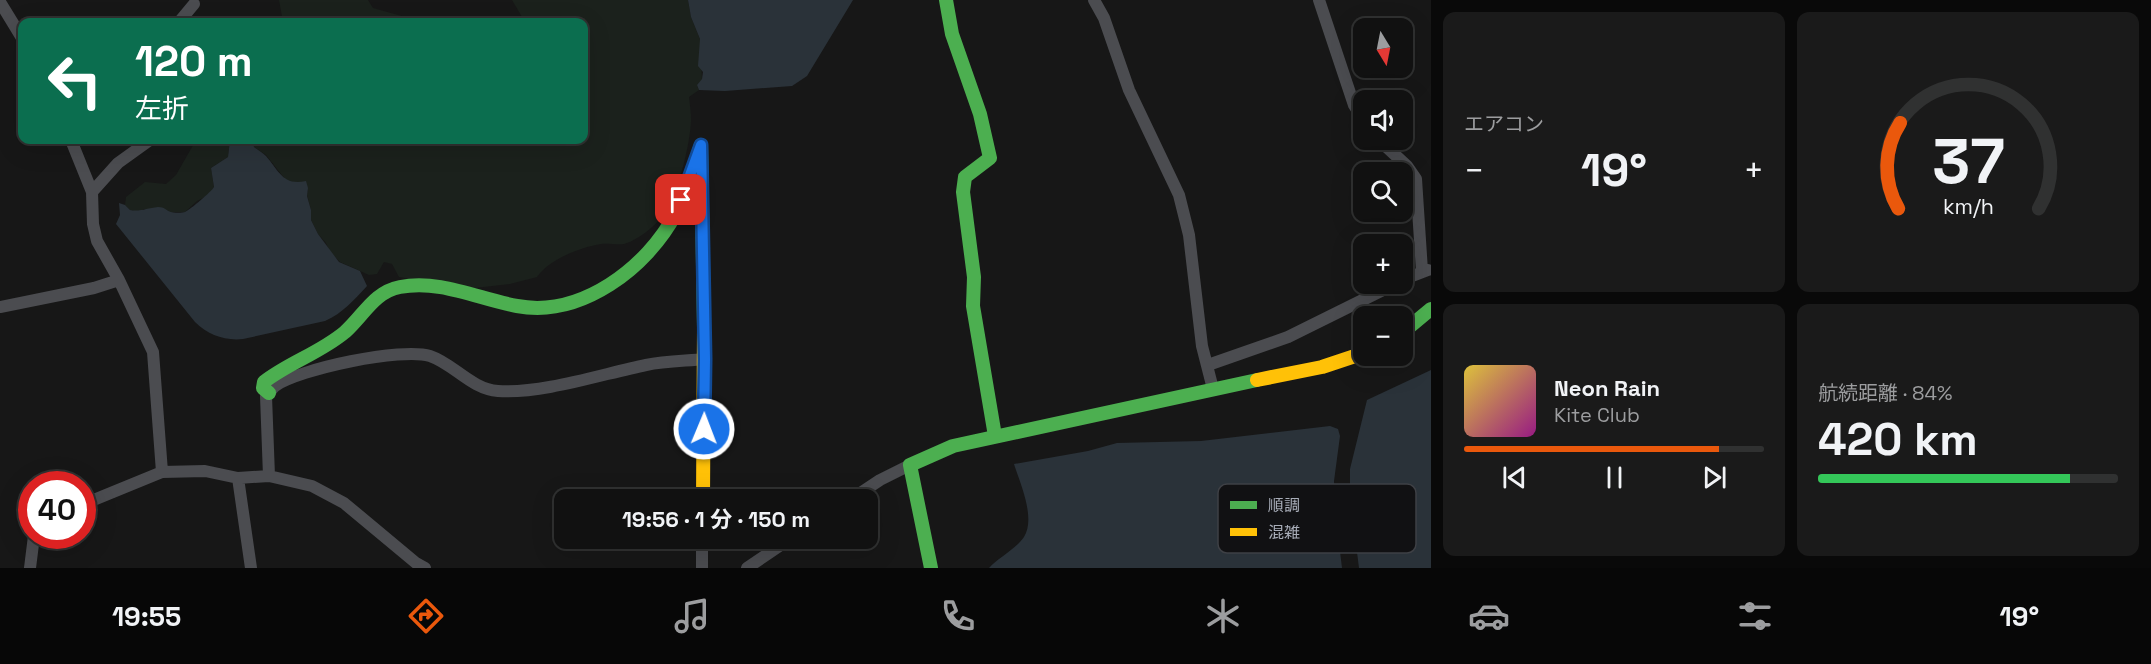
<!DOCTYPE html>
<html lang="ja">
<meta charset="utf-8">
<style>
:root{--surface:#111;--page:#1a1a1a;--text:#f1f3f6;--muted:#9c9d9f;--line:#303131;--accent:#ea580c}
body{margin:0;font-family:"Space Grotesk","Noto Sans JP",sans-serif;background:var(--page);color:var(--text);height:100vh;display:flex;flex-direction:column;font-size:22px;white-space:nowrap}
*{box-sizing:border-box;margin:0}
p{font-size:20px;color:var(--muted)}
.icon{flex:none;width:33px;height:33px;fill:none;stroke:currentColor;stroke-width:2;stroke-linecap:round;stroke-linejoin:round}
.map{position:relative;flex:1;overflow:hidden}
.drawer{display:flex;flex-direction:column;gap:12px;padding:12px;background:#090909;width:720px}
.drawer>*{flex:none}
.hud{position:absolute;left:18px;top:18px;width:570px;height:126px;border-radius:12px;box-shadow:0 6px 24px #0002,0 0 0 2px var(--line);background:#0b6e4f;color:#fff;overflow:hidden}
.needle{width:39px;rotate:170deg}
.fabs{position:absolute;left:1353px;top:18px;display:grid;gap:12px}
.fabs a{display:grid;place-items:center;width:60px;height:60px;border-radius:12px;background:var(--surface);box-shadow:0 6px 24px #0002,0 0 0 2px var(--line);font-size:30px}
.speed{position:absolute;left:18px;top:471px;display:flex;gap:12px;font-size:30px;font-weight:700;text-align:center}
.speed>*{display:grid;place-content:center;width:78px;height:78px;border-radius:50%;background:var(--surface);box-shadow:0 6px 24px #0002,0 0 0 2px var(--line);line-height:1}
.speed .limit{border:9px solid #d22;background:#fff;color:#111}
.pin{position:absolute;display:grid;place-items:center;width:51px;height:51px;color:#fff;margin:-26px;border-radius:12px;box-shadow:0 3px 9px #0006}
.me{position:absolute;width:66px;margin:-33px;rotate:1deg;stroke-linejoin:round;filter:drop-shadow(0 0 4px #0008)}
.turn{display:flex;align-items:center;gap:21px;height:126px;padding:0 18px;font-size:27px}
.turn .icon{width:78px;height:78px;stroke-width:2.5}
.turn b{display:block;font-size:42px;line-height:51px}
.big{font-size:45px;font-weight:700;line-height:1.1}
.drawer .widget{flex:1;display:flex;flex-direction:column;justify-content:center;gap:9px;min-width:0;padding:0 21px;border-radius:12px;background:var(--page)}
.drawer .dial{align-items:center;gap:0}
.dial svg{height:156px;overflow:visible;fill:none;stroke:var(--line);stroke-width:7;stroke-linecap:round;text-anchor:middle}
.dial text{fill:var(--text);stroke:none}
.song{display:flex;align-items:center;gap:18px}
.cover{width:72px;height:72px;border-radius:9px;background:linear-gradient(135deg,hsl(50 70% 55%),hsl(310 70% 35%))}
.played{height:6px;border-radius:3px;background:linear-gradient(90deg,var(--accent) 85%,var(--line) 85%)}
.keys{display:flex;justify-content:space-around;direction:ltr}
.heat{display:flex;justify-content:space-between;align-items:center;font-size:33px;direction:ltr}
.charge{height:9px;border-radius:4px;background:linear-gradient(90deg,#34c759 84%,var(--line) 0)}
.drawer .tiles{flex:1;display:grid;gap:12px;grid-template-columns:repeat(2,1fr)}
.trip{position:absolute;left:554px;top:489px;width:324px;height:60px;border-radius:12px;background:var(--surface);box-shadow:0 6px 24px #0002,0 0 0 2px var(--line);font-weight:700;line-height:60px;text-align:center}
.tab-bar{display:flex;height:96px;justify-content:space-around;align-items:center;background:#070707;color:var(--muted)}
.tab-bar .icon{width:42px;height:42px}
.tab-bar .active{color:var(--accent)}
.tab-bar b{font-size:27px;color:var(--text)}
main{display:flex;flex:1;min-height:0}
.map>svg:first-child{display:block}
</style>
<main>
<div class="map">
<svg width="1431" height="568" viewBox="0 0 1431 568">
<rect width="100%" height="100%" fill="#171717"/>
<!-- green -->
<path fill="#1b211c" d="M 279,0 L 368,0 L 373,8 L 416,20 L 418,22 L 283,22 Z
M 512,0 L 688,0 L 691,17 L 700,39 L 702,80 L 697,85 L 699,90 L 689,97 C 690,105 691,113 691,120 C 690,146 679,187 667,210 C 659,223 639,240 624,244 C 617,245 608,243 601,244 C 581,247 548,260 537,277 L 510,284 L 466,289 L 399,277 L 392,264 L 384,262 L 377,274 L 369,275 L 340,262 L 330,252 L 326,243 L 318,234 L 311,220 L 311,210 L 307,195 L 308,188 L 285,179 L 266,155 L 254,147 L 252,140 L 584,140 L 584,22 L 525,22 Z
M 196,140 L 230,140 L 228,157 L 211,168 L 214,187 L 209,195 L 197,201 L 185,212 L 171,212 L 144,209 L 138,212 L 130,210 L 125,205 L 126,197 L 145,182 L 166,184 L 176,175 Z"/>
<!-- water -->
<path fill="#2a3239" d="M 688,0 L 853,0 L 807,76 L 792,86 L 725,91 L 699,90 L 697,85 L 702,79 L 703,72 L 698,66 L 700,39 L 691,17 Z
M 230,140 L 252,140 L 254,147 C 258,150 263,153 266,156 C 279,171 283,186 306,181 L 308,188 L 307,196 L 311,210 L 311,220 L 318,234 L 339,262 L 360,271 L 367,286 C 354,300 343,313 325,321 L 243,339 C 225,341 208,335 195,322 L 116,224 L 120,215 L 119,203 L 125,205 L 130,210 C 140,212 147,208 158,207 C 165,207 165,210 171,212 C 173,213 183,213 185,212 C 191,209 211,192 214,187 L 211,168 L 228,157 Z
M 1431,370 L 1431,568 L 1359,568 L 1350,496 L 1350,469 L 1367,400 Z
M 1330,426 L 1338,429 L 1340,436 L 1334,481 L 1335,510 L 1342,568 L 989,568 C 999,557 1016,549 1024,537 C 1036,518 1020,483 1014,464 L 1088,451 L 1117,443 L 1201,441 Z"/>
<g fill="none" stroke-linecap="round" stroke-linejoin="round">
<!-- street -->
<path stroke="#4b4c50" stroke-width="12" d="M 1094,0 L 1104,18 L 1129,90 L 1179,195 L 1189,235 L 1202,346 L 1213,389
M 1319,0 L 1354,105 L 1364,121
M 0,2 L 22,38
M 179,22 L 194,4
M 71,140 L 92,192 L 93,224 L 97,241 L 119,280 L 153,352 L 162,472
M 1379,140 L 1407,166 L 1416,179 L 1422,271
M 92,192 L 118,163 L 150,140
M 1402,280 L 1428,270
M 0,307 L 94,288 L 119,280
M 1208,365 L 1288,337 L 1395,284
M 269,476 L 266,396 C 269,393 272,389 275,386 C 299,369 402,347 430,356 C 454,364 471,389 498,391 C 542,394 602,374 646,365 C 665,361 685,361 705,359
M 238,478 L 251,568
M 850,500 L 880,480 L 910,465
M 82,503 L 96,499 L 162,472 L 205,471 L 238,478 L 269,476 L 312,486 L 344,503 L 416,563 L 425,568
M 30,568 L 34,536
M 702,568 L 702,538
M 747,568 L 791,538"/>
<!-- fast -->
<path stroke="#4caf50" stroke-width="14" d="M 946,0 L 952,34 L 980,114 L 990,158 L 965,177 L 963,192 L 974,277 L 973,306 L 995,436
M 1402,333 L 1431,309
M 269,393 L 263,388 L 264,382 C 288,363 320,353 345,332 C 364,315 374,292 400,287 C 439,279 479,299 517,306 C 581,318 647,268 676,213 C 687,192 693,168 701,145 L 704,327
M 931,568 L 910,465 L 953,446 L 1257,380"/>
<!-- slow -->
<path stroke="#ffc107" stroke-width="14" d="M 1257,380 L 1322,367 L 1364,353
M 703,500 L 704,327"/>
</g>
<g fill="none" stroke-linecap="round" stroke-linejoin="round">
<!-- route casing -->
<g stroke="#114b97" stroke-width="15">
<path id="route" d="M 681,200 L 701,145 L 705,359 L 704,429"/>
</g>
<!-- route -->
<use href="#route" stroke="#1a73e8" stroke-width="10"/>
</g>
<!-- legend -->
<rect x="1218" y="484" width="198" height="69" rx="9" fill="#111113" stroke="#3e4045" stroke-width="1.5"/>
<rect x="1230" y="501" width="27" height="8" fill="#4caf50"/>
<rect x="1230" y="528" width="27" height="8" fill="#ffc107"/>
<g font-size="16" fill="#a8adb8">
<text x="1268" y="511">順調</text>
<text x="1268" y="538">混雑</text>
</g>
</svg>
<div class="fabs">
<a><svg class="needle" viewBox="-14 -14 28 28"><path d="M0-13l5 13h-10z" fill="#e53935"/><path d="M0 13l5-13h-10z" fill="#9c9d9f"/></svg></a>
<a><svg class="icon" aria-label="sound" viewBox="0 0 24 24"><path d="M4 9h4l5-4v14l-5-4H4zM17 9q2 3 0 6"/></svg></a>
<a><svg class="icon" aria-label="search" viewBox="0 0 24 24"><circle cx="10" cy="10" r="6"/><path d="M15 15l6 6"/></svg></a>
<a>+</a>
<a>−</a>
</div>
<div class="speed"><div class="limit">40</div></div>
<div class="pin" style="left:681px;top:200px;background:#d93025"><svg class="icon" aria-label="arrive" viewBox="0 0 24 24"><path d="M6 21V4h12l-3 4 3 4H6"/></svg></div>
<svg class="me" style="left:704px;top:429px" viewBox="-20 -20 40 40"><circle r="17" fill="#1a73e8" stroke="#fff" stroke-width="3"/><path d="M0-11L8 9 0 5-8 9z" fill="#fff"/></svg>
<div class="trip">19:56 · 1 分 · 150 m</div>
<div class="hud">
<div class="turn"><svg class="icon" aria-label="left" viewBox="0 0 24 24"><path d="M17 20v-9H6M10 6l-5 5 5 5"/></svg><div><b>120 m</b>左折</div></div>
</div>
</div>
<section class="drawer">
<div class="tiles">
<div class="widget"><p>エアコン</p>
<div class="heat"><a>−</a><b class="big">19°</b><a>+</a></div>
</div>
<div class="widget dial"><svg viewBox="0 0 100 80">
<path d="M14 69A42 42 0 1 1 86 69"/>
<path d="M14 69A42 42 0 0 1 15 25" stroke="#ea580c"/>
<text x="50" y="56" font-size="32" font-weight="700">37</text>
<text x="50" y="72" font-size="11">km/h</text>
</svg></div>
<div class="widget">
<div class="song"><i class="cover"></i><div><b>Neon Rain</b><p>Kite Club</p></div></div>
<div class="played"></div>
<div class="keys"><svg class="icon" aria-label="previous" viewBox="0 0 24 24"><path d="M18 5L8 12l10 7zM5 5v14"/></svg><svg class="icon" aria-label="pause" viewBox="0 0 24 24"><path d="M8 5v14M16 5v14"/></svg><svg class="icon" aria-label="next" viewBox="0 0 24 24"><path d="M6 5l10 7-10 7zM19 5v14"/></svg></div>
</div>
<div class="widget"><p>航続距離 · 84%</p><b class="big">420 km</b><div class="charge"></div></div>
</div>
</section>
</main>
<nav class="tab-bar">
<b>19:55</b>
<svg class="icon active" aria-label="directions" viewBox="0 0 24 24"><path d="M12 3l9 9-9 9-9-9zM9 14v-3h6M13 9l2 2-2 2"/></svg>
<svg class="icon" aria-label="music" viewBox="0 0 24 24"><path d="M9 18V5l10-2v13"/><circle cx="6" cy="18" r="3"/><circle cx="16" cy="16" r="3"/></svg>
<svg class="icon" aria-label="phone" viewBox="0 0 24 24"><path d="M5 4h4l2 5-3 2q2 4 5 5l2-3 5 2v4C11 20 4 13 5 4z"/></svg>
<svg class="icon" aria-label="climate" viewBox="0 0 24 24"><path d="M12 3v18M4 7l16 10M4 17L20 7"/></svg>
<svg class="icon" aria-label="car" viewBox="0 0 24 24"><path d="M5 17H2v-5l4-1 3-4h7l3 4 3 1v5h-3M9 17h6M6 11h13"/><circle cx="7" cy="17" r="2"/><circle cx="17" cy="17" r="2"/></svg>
<svg class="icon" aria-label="filters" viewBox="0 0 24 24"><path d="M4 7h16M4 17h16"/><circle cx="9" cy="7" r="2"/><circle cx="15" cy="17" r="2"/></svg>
<b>19°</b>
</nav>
